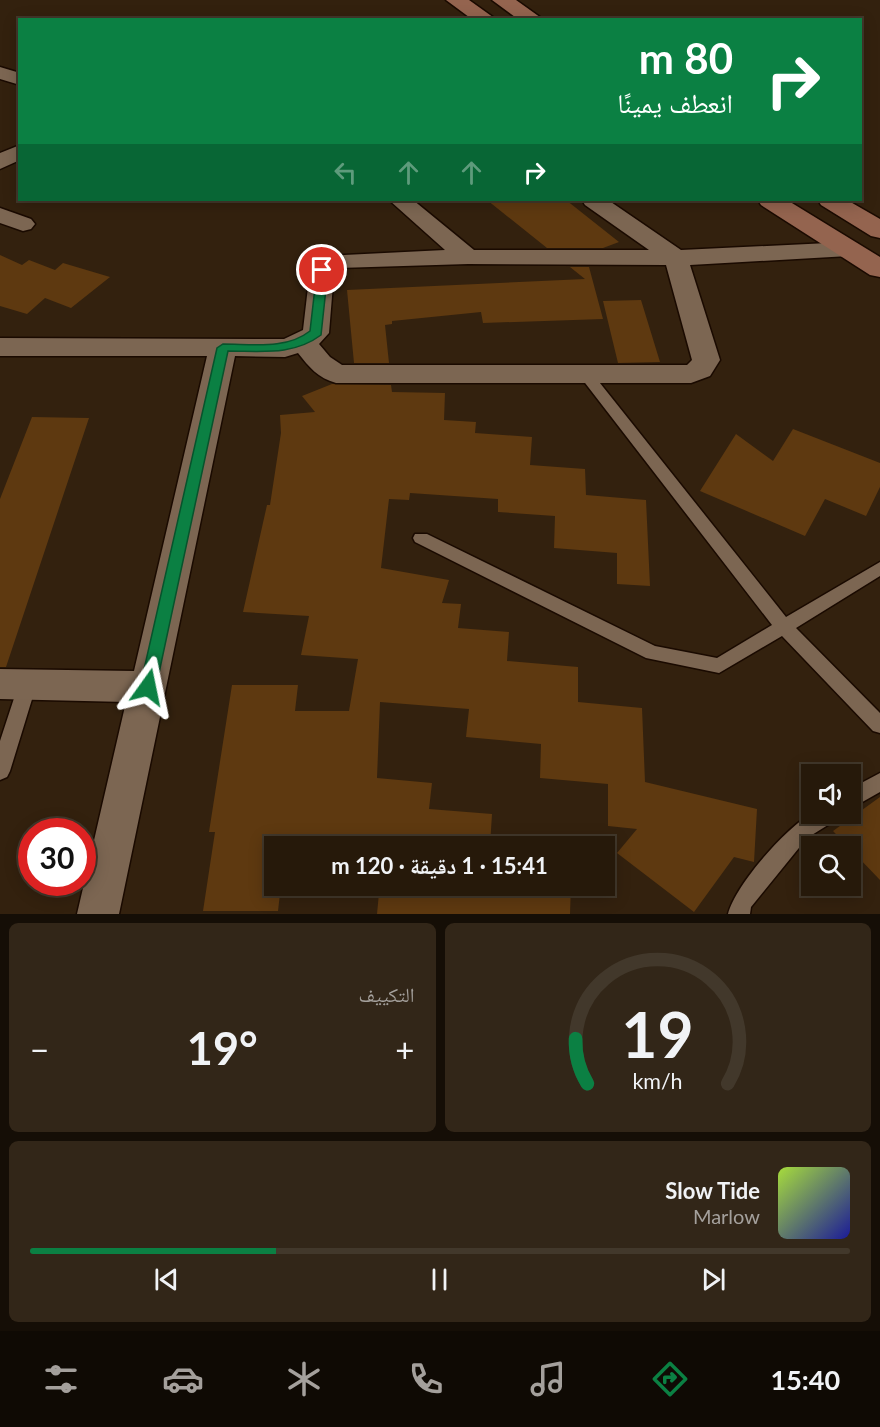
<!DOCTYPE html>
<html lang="ar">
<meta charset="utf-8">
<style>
:root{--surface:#26190a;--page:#322618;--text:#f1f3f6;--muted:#a4a09c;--line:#42382b;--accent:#0b8043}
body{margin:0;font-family:Lato,"Noto Naskh Arabic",sans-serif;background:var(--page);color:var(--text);direction:rtl;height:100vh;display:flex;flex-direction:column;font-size:22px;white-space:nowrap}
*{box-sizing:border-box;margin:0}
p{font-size:20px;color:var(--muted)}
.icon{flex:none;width:33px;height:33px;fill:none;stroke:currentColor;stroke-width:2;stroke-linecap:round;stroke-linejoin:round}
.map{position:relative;height:914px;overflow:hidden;direction:ltr}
.side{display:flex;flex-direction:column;gap:9px;padding:9px;background:#150e06;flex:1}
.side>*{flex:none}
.top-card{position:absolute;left:18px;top:18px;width:844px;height:183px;border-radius:0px;box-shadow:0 3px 15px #0003,0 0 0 2px var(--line);direction:rtl;background:#0b8043;color:#fff;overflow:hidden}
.fabs{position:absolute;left:801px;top:764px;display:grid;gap:12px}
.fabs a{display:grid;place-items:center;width:60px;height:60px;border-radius:0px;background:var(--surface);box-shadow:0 3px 15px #0003,0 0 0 2px var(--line);font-size:30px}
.speed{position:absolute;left:18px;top:818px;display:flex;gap:12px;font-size:30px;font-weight:700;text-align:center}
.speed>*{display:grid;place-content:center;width:78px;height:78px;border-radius:50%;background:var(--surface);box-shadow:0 3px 15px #0003,0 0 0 2px var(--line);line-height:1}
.speed .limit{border:9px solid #d22;background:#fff;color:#111}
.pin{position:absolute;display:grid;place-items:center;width:51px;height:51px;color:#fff;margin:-26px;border:3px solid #fff;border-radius:50%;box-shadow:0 2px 6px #0007}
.me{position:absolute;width:66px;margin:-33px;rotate:12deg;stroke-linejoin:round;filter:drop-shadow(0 0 4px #0008)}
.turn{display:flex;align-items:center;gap:21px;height:126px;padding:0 30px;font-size:27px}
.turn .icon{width:78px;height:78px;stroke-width:2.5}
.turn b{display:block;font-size:42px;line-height:51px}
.lanes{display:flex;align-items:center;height:57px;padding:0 30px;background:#0003;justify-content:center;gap:30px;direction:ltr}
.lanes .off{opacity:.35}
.big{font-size:45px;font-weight:700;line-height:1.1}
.side .tile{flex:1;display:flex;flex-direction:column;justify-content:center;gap:9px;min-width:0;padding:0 21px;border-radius:9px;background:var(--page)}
.side .dial{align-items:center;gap:0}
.dial svg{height:156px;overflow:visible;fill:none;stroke:var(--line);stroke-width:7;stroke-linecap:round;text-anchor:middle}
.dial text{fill:var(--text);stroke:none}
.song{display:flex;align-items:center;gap:18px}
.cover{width:72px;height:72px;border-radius:9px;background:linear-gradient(135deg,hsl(80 70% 55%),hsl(240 70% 35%))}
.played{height:6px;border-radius:3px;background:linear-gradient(90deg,var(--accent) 30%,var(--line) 30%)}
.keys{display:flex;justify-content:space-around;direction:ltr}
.heat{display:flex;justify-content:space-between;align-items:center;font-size:33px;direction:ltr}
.side .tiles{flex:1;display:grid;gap:9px;grid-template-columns:1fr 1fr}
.tile:last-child{grid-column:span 2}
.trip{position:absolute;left:264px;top:836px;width:351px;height:60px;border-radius:0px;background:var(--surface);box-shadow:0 3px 15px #0003,0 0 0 2px var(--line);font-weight:700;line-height:60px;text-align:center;direction:rtl}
.tabs{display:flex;height:96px;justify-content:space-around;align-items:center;background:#0f0a04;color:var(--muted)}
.tabs .icon{width:42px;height:42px}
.tabs .current{color:var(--accent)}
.tabs b{font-size:27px;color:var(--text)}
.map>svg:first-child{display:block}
</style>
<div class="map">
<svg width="880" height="914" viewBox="0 0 880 914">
<rect width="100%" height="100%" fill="#33210e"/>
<!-- building -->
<path fill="#5e3910" d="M 487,200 L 566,200 L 619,242 L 603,248 L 547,248 Z
M 0,255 L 22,265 L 29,260 L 55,270 L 63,263 L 110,277 L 71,308 L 45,298 L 27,314 L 0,306 Z
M 570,267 L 589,267 L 603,319 L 483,323 L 481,312 L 392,321 L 392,324 L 385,325 L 389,363 L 354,363 L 347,290 L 585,279 Z
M 641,300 L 660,362 L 618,363 L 603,301 Z
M 332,384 L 391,385 L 392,392 L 445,393 L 444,420 L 476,422 L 475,433 L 532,437 L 530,465 L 585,469 L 586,495 L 646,500 L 650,586 L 617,584 L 617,553 L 554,548 L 555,516 L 498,512 L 498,499 L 410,493 L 409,500 L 389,499 L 381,568 L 449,580 L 442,603 L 461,604 L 458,628 L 509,632 L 507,661 L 578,667 L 578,702 L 642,708 L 645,782 L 757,809 L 754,862 L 734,857 L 694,912 L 617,853 L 637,829 L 608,826 L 608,784 L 540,778 L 541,744 L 466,737 L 469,709 L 380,702 L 377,778 L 432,783 L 429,809 L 492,814 L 490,846 L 274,846 L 274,885 L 281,885 L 278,911 L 203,911 L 215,832 L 209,832 L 232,685 L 298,685 L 295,711 L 349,711 L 358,659 L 301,655 L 309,616 L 243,612 L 267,505 L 270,505 L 281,433 L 280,415 L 315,412 L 302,396 Z
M 32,417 L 89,418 L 6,667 L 0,667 L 0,499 Z
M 793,429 L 880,463 L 880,487 L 866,516 L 825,499 L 805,536 L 700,491 L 736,434 L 773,461 Z
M 880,797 L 880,880 L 833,831 Z
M 297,885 L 571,885 L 570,914 L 377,914 L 379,893 Z"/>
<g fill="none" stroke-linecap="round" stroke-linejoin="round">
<!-- service casing -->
<g stroke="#1a0a00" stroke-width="3">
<path id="service" d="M 587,371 L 592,373 L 786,617 L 880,562 L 880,576 L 796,628 L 880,713 L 880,733 L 873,731 L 782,636 L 719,673 L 646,658 L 415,542 L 413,538 L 415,534 L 427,534 L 655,646 L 717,658 L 772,625 L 582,379 L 580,376 L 582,373 Z
M 28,675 L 34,678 L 37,683 L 10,771 L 7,777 L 0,780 L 0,741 L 19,683 L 22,678 Z
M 880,773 L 880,792 L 850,809 L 850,789 Z
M 812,813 L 839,813 L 836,820 L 807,838 L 751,907 L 750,914 L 728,914 C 736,884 785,829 812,813 Z"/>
</g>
<!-- minor casing -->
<g stroke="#1a0a00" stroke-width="3">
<path id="minor" d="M 0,67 L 20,73 L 20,85 L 0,79 Z
M 20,145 L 20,160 L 0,169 L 0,153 Z
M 389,200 L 413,200 L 474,250 L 649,250 L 585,205 L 582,200 L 608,200 L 681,250 L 849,242 L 858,244 L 861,249 L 858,254 L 849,256 L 690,265 L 720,360 L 710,376 L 691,383 L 336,383 C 318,378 309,367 298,353 L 285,357 L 235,356 L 119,914 L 77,914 L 126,702 L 0,699 L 0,669 L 134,671 L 207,356 L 0,356 L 0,338 L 284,339 L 303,330 L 310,270 L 324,256 L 445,250 ZM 468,264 L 666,265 L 692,360 L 687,365 L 342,365 L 330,357 L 319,344 L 329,333 L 334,272 L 339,268 Z
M 0,208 L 31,219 L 35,224 L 31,229 L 23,231 L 0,223 Z"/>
</g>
<!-- secondary casing -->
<g stroke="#1a0a00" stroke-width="3">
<path id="secondary" d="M 446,0 L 469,0 L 497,20 L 473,20 Z
M 492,0 L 516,0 L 544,20 L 519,20 Z
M 758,200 L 787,200 L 880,257 L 880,277 L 870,275 L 761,205 Z
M 818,200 L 847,200 L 880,219 L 880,238 L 871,236 L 821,205 Z"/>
</g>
<!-- service -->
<use href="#service" fill="#7c6652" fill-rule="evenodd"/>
<!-- minor -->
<use href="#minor" fill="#7c6652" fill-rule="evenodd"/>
<!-- secondary -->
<use href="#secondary" fill="#94644f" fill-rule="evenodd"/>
</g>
<!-- route -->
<path fill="#0b8043" stroke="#07532c" stroke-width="1.5" d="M 322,267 L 328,270 L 321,335 C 293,356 261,351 228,351 L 156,687 L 154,692 L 142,692 L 140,687 L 217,348 L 223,344 C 252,344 286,350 310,331 L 317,270 Z"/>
</svg>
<div class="fabs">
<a><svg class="icon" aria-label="sound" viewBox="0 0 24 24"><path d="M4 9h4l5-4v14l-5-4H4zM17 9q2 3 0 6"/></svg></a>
<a><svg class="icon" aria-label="search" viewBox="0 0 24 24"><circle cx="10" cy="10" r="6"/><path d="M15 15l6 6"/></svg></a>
</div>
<div class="speed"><div class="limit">30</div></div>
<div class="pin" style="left:322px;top:270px;background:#d93025"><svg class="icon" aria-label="arrive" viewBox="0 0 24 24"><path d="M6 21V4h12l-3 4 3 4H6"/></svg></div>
<svg class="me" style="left:148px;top:687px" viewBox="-20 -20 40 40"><path d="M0-17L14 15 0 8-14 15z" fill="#0b8043" stroke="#fff" stroke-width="4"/></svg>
<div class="trip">15:41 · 1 دقيقة · 120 m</div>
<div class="top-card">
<div class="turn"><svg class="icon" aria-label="right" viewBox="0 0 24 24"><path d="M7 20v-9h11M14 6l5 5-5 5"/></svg><div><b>80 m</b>انعطف يمينًا</div></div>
<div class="lanes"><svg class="icon off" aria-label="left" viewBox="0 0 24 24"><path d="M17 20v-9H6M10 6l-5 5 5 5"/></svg><svg class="icon off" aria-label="ahead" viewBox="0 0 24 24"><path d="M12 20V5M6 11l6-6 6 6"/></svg><svg class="icon off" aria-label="ahead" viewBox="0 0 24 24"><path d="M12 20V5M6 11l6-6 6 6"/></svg><svg class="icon" aria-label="right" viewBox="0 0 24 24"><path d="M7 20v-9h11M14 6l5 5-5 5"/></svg></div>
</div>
</div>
<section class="side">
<div class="tiles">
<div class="tile dial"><svg viewBox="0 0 100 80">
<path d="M14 69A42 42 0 1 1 86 69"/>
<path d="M14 69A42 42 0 0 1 8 46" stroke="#0b8043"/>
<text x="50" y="56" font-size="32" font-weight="700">19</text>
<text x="50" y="72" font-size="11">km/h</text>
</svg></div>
<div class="tile"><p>التكييف</p>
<div class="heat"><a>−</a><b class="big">19°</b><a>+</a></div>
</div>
<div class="tile">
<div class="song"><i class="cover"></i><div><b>Slow Tide</b><p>Marlow</p></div></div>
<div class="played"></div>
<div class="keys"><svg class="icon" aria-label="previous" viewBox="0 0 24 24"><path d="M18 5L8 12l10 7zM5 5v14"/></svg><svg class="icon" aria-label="pause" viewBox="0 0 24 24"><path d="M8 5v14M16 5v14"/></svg><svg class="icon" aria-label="next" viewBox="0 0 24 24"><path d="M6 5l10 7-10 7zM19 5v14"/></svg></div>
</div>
</div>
</section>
<nav class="tabs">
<b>15:40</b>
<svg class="icon current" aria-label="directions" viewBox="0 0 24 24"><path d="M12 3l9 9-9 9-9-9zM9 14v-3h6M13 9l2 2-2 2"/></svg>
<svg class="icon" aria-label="music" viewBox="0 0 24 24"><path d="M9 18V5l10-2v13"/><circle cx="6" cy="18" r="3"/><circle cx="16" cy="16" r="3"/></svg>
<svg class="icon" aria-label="phone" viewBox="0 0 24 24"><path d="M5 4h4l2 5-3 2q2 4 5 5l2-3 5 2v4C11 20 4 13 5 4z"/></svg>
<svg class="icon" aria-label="climate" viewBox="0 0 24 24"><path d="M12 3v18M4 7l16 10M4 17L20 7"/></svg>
<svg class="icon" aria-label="car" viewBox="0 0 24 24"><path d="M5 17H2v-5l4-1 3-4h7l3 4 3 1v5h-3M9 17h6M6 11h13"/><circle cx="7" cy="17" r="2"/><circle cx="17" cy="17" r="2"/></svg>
<svg class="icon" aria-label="filters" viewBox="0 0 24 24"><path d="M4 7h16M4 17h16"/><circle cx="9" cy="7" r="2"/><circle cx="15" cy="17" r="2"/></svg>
</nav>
